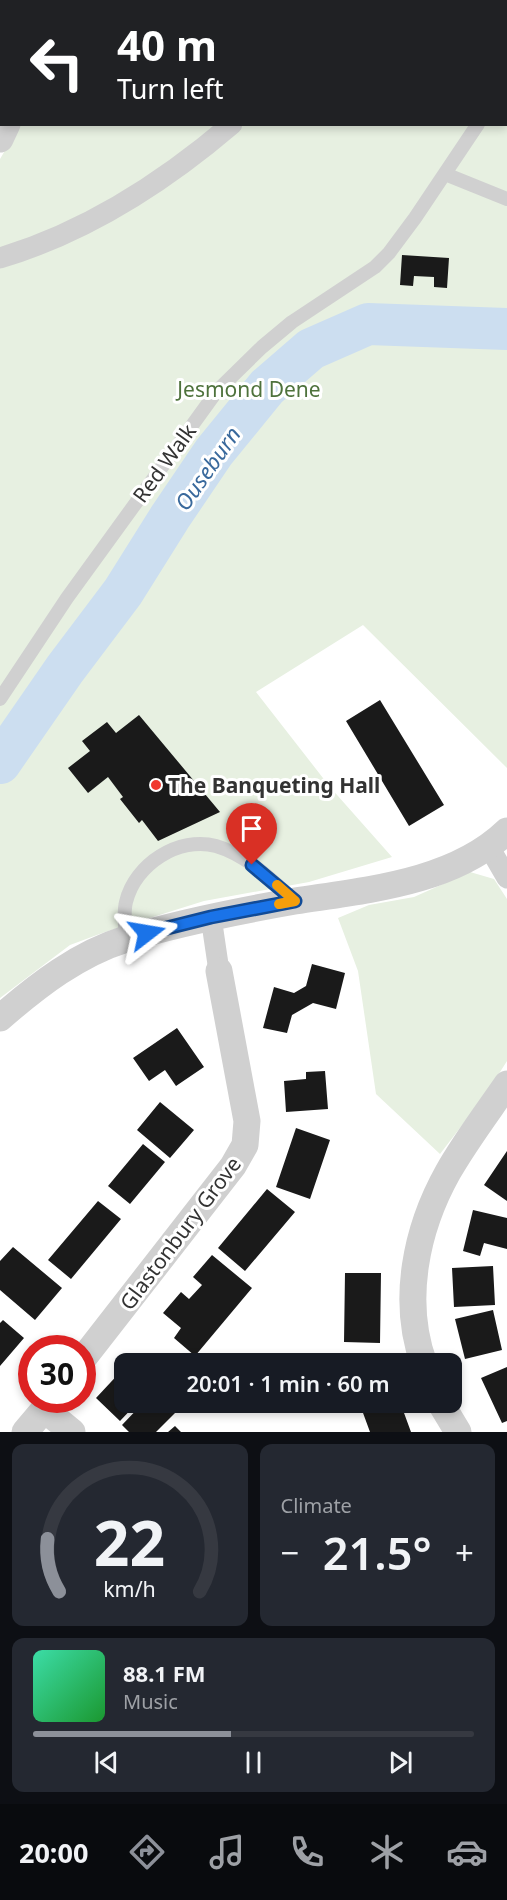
<!DOCTYPE html>
<meta charset="utf-8">
<style>
:root{--surface:#171b24;--page:#242831;--text:#f1f3f6;--muted:#9ea1a6;--line:#363941;--accent:#8c9099}
body{margin:0;font-family:"Noto Sans",sans-serif;background:var(--page);color:var(--text);height:100vh;display:flex;flex-direction:column;font-size:22px;white-space:nowrap}
*{box-sizing:border-box;margin:0}
p{font-size:20px;color:var(--muted)}
.icon{flex:none;width:33px;height:33px;fill:none;stroke:currentColor;stroke-width:2;stroke-linecap:round;stroke-linejoin:round}
.map{position:relative;height:1432px;overflow:hidden}
.sheet{display:flex;flex-direction:column;gap:12px;padding:12px;background:#0d0f14;flex:1}
.sheet>*{flex:none}
.top-card{position:absolute;left:0px;top:0px;width:507px;height:126px;box-shadow:0 3px 9px #0003;background:#202124;color:#fff;overflow:hidden}
.speed{position:absolute;left:18px;top:1335px;display:flex;gap:12px;font-size:30px;font-weight:700;text-align:center}
.speed>*{display:grid;place-content:center;width:78px;height:78px;border-radius:50%;background:var(--surface);box-shadow:0 3px 9px #0003;line-height:1}
.speed .limit{border:9px solid #d22;background:#fff;color:#111}
.pin{position:absolute;display:grid;place-items:center;width:51px;height:51px;color:#fff;margin:-62px -26px;border-radius:50% 50% 50% 0;rotate:-45deg;box-shadow:0 0 6px #0007}
.pin .icon{rotate:45deg}
.me{position:absolute;width:66px;margin:-33px;rotate:76deg;stroke-linejoin:round;filter:drop-shadow(0 0 4px #0008)}
.turn{display:flex;align-items:center;gap:21px;height:126px;padding:0 18px;font-size:27px}
.turn .icon{width:78px;height:78px;stroke-width:2.5}
.turn b{display:block;font-size:42px;line-height:51px}
.big{font-size:45px;font-weight:600;line-height:1.1}
.sheet .widget{flex:1;display:flex;flex-direction:column;justify-content:center;gap:9px;min-width:0;padding:0 21px;border-radius:12px;background:var(--page)}
.sheet .dial{align-items:center;gap:0}
.dial svg{height:156px;overflow:visible;fill:none;stroke:var(--line);stroke-width:7;stroke-linecap:round;text-anchor:middle}
.dial text{fill:var(--text);stroke:none}
.song{display:flex;align-items:center;gap:18px}
.cover{width:72px;height:72px;border-radius:9px;background:linear-gradient(135deg,hsl(160 70% 55%),hsl(130 70% 35%))}
.played{height:6px;border-radius:3px;background:linear-gradient(90deg,var(--accent) 45%,var(--line) 45%)}
.keys{display:flex;justify-content:space-around;direction:ltr}
.heat{display:flex;justify-content:space-between;align-items:center;font-size:33px;direction:ltr}
.sheet .tiles{flex:1;display:grid;gap:12px;grid-template-columns:1fr 1fr}
.widget:last-child{grid-column:span 2}
.trip{position:absolute;left:114px;top:1353px;width:348px;height:60px;border-radius:12px;background:var(--surface);box-shadow:0 3px 9px #0003;font-weight:600;line-height:60px;text-align:center}
.tab-bar{display:flex;height:96px;justify-content:space-around;align-items:center;background:#090b0e;color:var(--muted)}
.tab-bar .icon{width:42px;height:42px}
.tab-bar .selected{color:var(--accent)}
.tab-bar b{font-size:27px;color:var(--text)}
.map>svg:first-child{display:block}
</style>
<div class="map">
<svg width="507" height="1432" viewBox="0 0 507 1432">
<rect width="100%" height="100%" fill="#fff"/>
<!-- green -->
<path fill="#e7f0e1" d="M 121,0 L 507,0 L 507,768 L 363,625 L 256,692 L 330,787 L 392,857 L 309,882 L 204,901 L 105,932 L 70,945 L 0,998 L 0,159 L 20,125 L 506,124 L 506,2 L 119,1 Z
M 470,872 L 494,879 L 507,899 L 507,1061 L 486,1094 L 440,1154 L 376,1094 L 358,971 L 338,918 L 369,905 L 414,897 Z"/>
<g fill="none" stroke-linecap="round" stroke-linejoin="round">
<!-- river -->
<path stroke="#ccdef0" stroke-width="42" d="M 0,763 L 65,669 L 123,592 L 170,517 L 214,452 L 267,387 L 311,349 L 368,324 L 507,329"/>
</g>
<!-- building -->
<path fill="#1a1a1a" d="M 402,255 L 449,258 L 447,288 L 434,287 L 434,277 L 414,276 L 413,286 L 400,285 Z
M 380,700 L 444,805 L 409,826 L 346,721 Z
M 139,715 L 220,812 L 158,841 L 142,820 L 139,823 L 120,799 L 123,797 L 108,777 L 88,793 L 68,768 L 90,751 L 82,741 L 107,722 L 116,733 Z
M 312,964 L 345,973 L 336,1009 L 313,1003 L 292,1015 L 287,1033 L 263,1028 L 274,987 L 294,993 L 306,986 Z
M 177,1028 L 204,1067 L 176,1086 L 165,1070 L 149,1081 L 133,1058 Z
M 325,1071 L 328,1109 L 286,1112 L 284,1081 L 306,1079 L 306,1072 Z
M 160,1102 L 194,1130 L 170,1158 L 137,1130 Z
M 296,1128 L 330,1140 L 310,1199 L 276,1187 Z
M 143,1144 L 165,1162 L 130,1204 L 108,1186 Z
M 507,1151 L 507,1201 L 484,1185 Z
M 267,1189 L 295,1212 L 245,1271 L 218,1248 Z
M 98,1201 L 121,1219 L 71,1279 L 48,1260 Z
M 473,1210 L 507,1218 L 507,1249 L 484,1243 L 480,1256 L 463,1251 Z
M 13,1247 L 62,1288 L 35,1320 L 0,1290 L 0,1261 Z
M 212,1255 L 252,1288 L 195,1356 L 174,1338 L 181,1328 L 163,1313 L 181,1292 L 189,1299 L 202,1285 L 193,1277 Z
M 493,1266 L 495,1305 L 454,1307 L 452,1268 Z
M 345,1273 L 381,1273 L 380,1343 L 344,1342 Z
M 493,1310 L 502,1350 L 465,1359 L 455,1319 Z
M 3,1320 L 24,1338 L 0,1366 L 0,1323 Z
M 381,1354 L 385,1364 L 358,1364 Z
M 507,1367 L 507,1421 L 502,1423 L 481,1378 Z
M 124,1368 L 124,1402 L 138,1402 L 120,1421 L 96,1398 Z
M 144,1402 L 164,1402 L 175,1413 L 156,1432 L 129,1432 L 122,1425 Z
M 359,1402 L 400,1402 L 411,1432 L 370,1432 Z
M 175,1426 L 181,1432 L 168,1432 Z"/>
<g fill="none" stroke-linecap="round" stroke-linejoin="round">
<!-- service -->
<path stroke="#d0d0d0" stroke-width="14" d="M 506,82 L 507,80
M 445,174 L 507,199
M 0,699 L 67,598 L 217,391 L 262,347 L 292,322 L 375,267 L 389,253 L 415,218 L 478,124
M 125,939 C 126,927 123,913 126,902 C 135,864 179,836 216,846 C 247,855 272,880 295,901"/>
<!-- pedestrian -->
<path stroke="#d0d0d0" stroke-width="21" d="M 365,2 L 367,0
M 0,258 C 87,232 163,183 232,124
M 489,847 L 507,878
M 211,917 L 219,971"/>
<!-- minor -->
<path stroke="#d0d0d0" stroke-width="27" d="M 0,139 L 7,124
M 0,1018 C 38,985 78,954 126,939 C 181,922 238,911 295,901 C 366,890 453,883 507,831
M 82,1360 L 233,1166 L 245,1145 L 247,1121 L 219,971
M 424,1364 C 401,1301 416,1229 448,1172 C 465,1142 487,1113 507,1084
M 440,1402 L 458,1432
M 44,1409 L 72,1432
M 25,1432 L 52,1400"/>
</g>
<g fill="none" stroke-linecap="round" stroke-linejoin="round">
<!-- route casing -->
<g stroke="#114b97" stroke-width="15">
<path id="route" d="M 147,933 L 211,917 L 295,901 L 252,865"/>
</g>
<!-- route -->
<use href="#route" stroke="#1a73e8" stroke-width="10"/>
<!-- slow -->
<path stroke="#f59e0b" stroke-width="10" d="M 277,885 L 295,901 L 279,904"/>
</g>
<!-- markers -->
<circle fill="#f0382e" stroke="#fff" stroke-width="2" cx="156" cy="785" r="6"/>
<g text-anchor="middle" dominant-baseline="central" stroke-width="6" stroke-linejoin="round" paint-order="stroke">
<!-- park labels -->
<g font-size="21" fill="#4e723c" stroke="#fff">
<text x="249" y="389">Jesmond Dene</text>
</g>
<!-- street labels -->
<g font-size="21" fill="#333" stroke="#fff">
<text transform="translate(164 463) rotate(-54)">Red Walk</text>
<text transform="translate(180 1233) rotate(-53)">Glastonbury Grove</text>
</g>
<!-- poi labels -->
<g font-size="21" font-weight="bold" fill="#333" stroke="#fff" text-anchor="start">
<text x="168" y="785">The Banqueting Hall</text>
</g>
<!-- water labels -->
<g font-size="22" font-style="italic" fill="#39699c" stroke="#fff">
<text transform="translate(207 468) rotate(-55)">Ouseburn</text>
</g>
</g>
</svg>
<div class="speed"><div class="limit">30</div></div>
<div class="pin" style="left:252px;top:865px;background:#d93025"><svg class="icon" aria-label="arrive" viewBox="0 0 24 24"><path d="M6 21V4h12l-3 4 3 4H6"/></svg></div>
<svg class="me" style="left:147px;top:933px" viewBox="-20 -20 40 40"><path d="M0-17L14 15 0 8-14 15z" fill="#1a73e8" stroke="#fff" stroke-width="4"/></svg>
<div class="trip">20:01 · 1 min · 60 m</div>
<div class="top-card">
<div class="turn"><svg class="icon" aria-label="left" viewBox="0 0 24 24"><path d="M17 20v-9H6M10 6l-5 5 5 5"/></svg><div><b>40 m</b>Turn left</div></div>
</div>
</div>
<section class="sheet">
<div class="tiles">
<div class="widget dial"><svg viewBox="0 0 100 80">
<path d="M14 69A42 42 0 1 1 86 69"/>
<path d="M14 69A42 42 0 0 1 8 42" stroke="#8c9099"/>
<text x="50" y="56" font-size="32" font-weight="700">22</text>
<text x="50" y="72" font-size="11">km/h</text>
</svg></div>
<div class="widget"><p>Climate</p>
<div class="heat"><a>−</a><b class="big">21.5°</b><a>+</a></div>
</div>
<div class="widget">
<div class="song"><i class="cover"></i><div><b>88.1 FM</b><p>Music</p></div></div>
<div class="played"></div>
<div class="keys"><svg class="icon" aria-label="previous" viewBox="0 0 24 24"><path d="M18 5L8 12l10 7zM5 5v14"/></svg><svg class="icon" aria-label="pause" viewBox="0 0 24 24"><path d="M8 5v14M16 5v14"/></svg><svg class="icon" aria-label="next" viewBox="0 0 24 24"><path d="M6 5l10 7-10 7zM19 5v14"/></svg></div>
</div>
</div>
</section>
<nav class="tab-bar">
<b>20:00</b>
<svg class="icon selected" aria-label="directions" viewBox="0 0 24 24"><path d="M12 3l9 9-9 9-9-9zM9 14v-3h6M13 9l2 2-2 2"/></svg>
<svg class="icon" aria-label="music" viewBox="0 0 24 24"><path d="M9 18V5l10-2v13"/><circle cx="6" cy="18" r="3"/><circle cx="16" cy="16" r="3"/></svg>
<svg class="icon" aria-label="phone" viewBox="0 0 24 24"><path d="M5 4h4l2 5-3 2q2 4 5 5l2-3 5 2v4C11 20 4 13 5 4z"/></svg>
<svg class="icon" aria-label="climate" viewBox="0 0 24 24"><path d="M12 3v18M4 7l16 10M4 17L20 7"/></svg>
<svg class="icon" aria-label="car" viewBox="0 0 24 24"><path d="M5 17H2v-5l4-1 3-4h7l3 4 3 1v5h-3M9 17h6M6 11h13"/><circle cx="7" cy="17" r="2"/><circle cx="17" cy="17" r="2"/></svg>
</nav>
